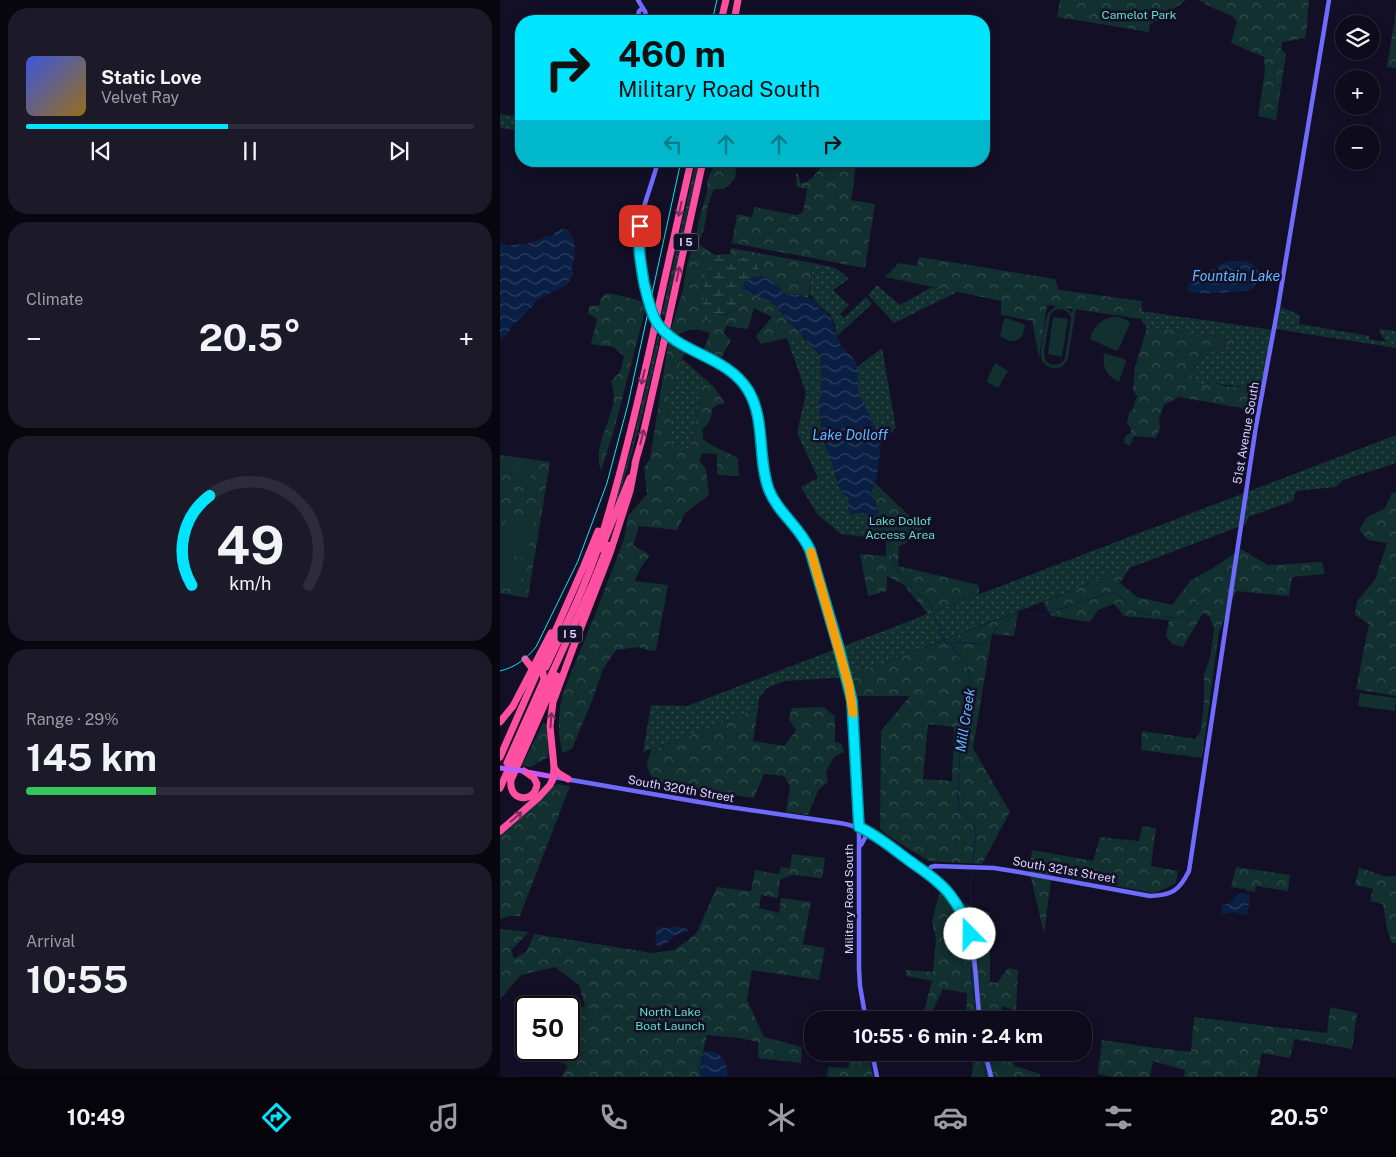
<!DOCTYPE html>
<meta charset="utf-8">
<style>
:root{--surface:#0e0b1c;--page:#1c1929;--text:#f1f3f6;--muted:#9b9ba3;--line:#2e2b3b;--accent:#00e5ff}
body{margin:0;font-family:"Public Sans",sans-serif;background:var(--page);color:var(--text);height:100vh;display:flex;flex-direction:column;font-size:19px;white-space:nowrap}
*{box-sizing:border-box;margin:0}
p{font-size:16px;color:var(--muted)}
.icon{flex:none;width:28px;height:28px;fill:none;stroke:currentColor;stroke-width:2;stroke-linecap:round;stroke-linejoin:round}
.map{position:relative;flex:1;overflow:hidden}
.side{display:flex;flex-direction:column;gap:8px;padding:8px;background:#08060f;width:500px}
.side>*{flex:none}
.hud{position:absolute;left:15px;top:15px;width:475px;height:152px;border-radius:20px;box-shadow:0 2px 12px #0003,0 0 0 1px var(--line);background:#00e5ff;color:#111;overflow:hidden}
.controls{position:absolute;left:835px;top:15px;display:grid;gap:10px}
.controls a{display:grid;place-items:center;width:45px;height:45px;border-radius:50%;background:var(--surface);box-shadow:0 2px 12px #0003,0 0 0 1px var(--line);font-size:25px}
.speed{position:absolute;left:15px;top:996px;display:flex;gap:10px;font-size:25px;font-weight:700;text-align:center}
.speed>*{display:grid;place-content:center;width:65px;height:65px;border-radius:50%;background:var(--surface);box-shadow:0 2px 12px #0003,0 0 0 1px var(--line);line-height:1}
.speed .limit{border:2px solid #111;border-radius:8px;background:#fff;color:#111}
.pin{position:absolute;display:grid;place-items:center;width:42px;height:42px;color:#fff;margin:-21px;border-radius:10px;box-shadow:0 2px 8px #0006}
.me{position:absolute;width:55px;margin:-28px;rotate:338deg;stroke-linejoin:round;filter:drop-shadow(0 0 4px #0008)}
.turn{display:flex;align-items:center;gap:18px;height:105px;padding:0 20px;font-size:22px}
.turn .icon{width:65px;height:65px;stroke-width:2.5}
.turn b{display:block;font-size:35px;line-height:42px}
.lanes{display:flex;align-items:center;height:48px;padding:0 20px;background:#0003;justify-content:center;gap:25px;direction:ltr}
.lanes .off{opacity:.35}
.big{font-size:38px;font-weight:700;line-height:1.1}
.side .tile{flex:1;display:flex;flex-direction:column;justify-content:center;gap:8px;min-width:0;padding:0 18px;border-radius:20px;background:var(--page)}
.side .dial{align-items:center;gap:0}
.dial svg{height:130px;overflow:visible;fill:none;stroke:var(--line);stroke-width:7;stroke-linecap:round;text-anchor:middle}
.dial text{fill:var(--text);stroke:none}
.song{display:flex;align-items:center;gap:15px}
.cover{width:60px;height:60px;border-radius:8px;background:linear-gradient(135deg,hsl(230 70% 55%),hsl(40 70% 35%))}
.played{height:5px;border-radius:2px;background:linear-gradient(90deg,var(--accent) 45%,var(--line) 45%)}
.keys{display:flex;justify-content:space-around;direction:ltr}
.heat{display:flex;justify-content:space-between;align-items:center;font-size:28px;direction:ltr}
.charge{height:8px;border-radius:4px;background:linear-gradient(90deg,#34c759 29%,var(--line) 0)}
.trip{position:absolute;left:304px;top:1011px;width:288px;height:50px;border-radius:20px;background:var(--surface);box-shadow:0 2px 12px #0003,0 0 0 1px var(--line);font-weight:700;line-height:50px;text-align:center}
.menu{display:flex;height:80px;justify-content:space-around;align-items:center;background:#06040b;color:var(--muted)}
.menu .icon{width:35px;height:35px}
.menu .active{color:var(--accent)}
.menu b{font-size:22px;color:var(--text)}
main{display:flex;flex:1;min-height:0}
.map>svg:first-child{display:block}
</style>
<main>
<section class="side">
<div class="tile">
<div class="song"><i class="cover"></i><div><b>Static Love</b><p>Velvet Ray</p></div></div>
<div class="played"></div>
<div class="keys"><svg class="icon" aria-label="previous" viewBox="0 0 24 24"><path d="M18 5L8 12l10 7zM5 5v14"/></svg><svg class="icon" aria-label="pause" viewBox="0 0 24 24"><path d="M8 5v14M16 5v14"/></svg><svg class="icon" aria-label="next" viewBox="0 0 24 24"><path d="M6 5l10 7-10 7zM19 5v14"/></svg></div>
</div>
<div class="tile"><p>Climate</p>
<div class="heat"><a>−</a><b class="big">20.5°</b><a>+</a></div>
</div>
<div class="tile dial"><svg viewBox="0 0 100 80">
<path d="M14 69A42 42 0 1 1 86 69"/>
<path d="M14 69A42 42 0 0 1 25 14" stroke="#00e5ff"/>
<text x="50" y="56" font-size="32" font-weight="700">49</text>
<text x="50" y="72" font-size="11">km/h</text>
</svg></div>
<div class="tile"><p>Range · 29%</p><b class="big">145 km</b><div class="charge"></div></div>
<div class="tile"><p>Arrival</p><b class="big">10:55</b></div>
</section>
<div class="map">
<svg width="896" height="1077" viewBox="0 0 896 1077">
<defs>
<pattern id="grass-dots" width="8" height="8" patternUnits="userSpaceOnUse" patternTransform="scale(1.25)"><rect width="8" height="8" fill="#12302f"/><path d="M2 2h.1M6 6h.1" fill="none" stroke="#344d4e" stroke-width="1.8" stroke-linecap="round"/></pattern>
<pattern id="forest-crowns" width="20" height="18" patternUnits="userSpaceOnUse" patternTransform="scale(1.25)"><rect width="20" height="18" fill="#12302f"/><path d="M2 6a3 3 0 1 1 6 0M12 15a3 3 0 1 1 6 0" fill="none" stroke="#344d4e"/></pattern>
<pattern id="wetland-marsh" width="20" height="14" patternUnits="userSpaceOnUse" patternTransform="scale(1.25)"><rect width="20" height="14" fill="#12302f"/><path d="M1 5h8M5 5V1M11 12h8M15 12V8" fill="none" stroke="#344d4e"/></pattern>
<pattern id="water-waves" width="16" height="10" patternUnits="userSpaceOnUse" patternTransform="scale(1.25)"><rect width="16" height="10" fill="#0a1f44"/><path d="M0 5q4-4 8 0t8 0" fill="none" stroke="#2d3f60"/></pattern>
</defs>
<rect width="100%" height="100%" fill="#130f26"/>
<!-- grass -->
<path fill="url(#grass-dots)" d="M 0,114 L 21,117 L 21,131 L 0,128 Z
M 196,161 L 199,161 L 165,317 L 162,314 Z
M 313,263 L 336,268 L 349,279 L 333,290 L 349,305 L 340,314 L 344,318 L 366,297 L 372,304 L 337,336 L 335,325 L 330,314 L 320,307 L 312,296 L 309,295 Z
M 377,285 L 400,305 L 432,287 L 457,292 L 394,323 L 368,295 Z
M 781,307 L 800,315 L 799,324 L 869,336 L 869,339 L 886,342 L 879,331 L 880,329 L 896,331 L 896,348 L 776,329 Z
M 641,311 L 774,330 L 764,387 L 758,386 L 753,380 L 743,386 L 732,386 L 710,382 L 699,385 L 692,378 L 695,366 L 710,350 L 730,346 L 734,340 L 721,337 L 657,328 L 647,328 L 641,319 Z
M 158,335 L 160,338 L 160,339 C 145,409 127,479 101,545 L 131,449 Z
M 287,338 L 304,339 L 320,355 L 322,378 L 321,395 L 319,404 L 322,437 L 330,456 L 339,487 L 342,493 L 349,498 L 348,506 L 352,515 C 358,510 365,513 371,516 L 366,537 L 341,534 L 317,514 L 301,487 L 318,478 L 297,433 L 306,393 Z
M 382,348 L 396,428 L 378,446 L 372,420 L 364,406 L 358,392 L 357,367 Z
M 182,359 L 204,378 L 190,450 L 170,446 L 171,422 L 167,402 Z
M 896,435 L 896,463 L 843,480 L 836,487 L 796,491 L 793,501 L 748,517 L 746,524 L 632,567 L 348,677 L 285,681 L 267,688 L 259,698 L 258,708 L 190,736 L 143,752 L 151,705 L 187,706 Z"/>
<!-- forest -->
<path fill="url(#forest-crowns)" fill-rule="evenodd" d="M 560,0 L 686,0 L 662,18 L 650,24 L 649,32 L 557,17 Z
M 699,0 L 809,0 L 807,19 L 808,22 L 805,38 L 782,42 L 781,49 L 786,54 L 776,120 L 758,116 L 765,71 L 764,57 L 731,43 L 737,22 L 732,16 L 715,9 Z
M 896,11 L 896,68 L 887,67 Z
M 216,161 L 254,161 L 254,164 L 242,162 L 236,168 L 235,179 L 224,189 L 214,189 L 208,205 L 204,229 L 198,244 L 215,255 L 205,274 L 224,316 L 240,306 L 243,292 L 268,299 L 277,307 L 287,319 L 287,321 L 302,334 L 304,339 L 287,338 L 261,344 L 256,336 L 272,317 L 254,308 L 248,329 L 226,326 L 224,333 L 231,340 L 220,360 L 203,351 L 210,333 C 195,328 192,328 177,335 L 172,333 L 171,329 L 183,290 L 187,264 L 196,236 L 199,220 L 207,191 L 207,181 Z
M 328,161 L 352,161 L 356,165 L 351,200 L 375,204 L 365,268 L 232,243 L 237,214 L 252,217 L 254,207 L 297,215 L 303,212 L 307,189 L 297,187 L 296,174 L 298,174 L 300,182 L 301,184 C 316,179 317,169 328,161 Z
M 231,248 L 313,263 L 308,299 L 296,294 L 287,295 C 278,289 274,279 262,277 L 258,269 L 257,260 L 230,254 Z
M 419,257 L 555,279 L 559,290 L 642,301 L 641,319 L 547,305 L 539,358 L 532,321 L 501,315 L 501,301 L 385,277 L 399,263 L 417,266 Z
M 106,293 L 118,295 L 141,301 L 145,311 L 114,430 L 101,471 C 90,440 123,413 111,381 L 120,372 L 124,356 L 113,347 L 91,344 L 97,319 L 88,313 L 89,306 L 100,305 L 100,300 Z
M 647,328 L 657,328 L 721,337 L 735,340 L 730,346 L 710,350 L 695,366 L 692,378 L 699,385 L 710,382 L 730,387 L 743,386 L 753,380 L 758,386 L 755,408 L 749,414 L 741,408 L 679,397 L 664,405 L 659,419 L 660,428 L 656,438 L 634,436 L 630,446 L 624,443 L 625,436 L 631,433 L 631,428 L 627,423 L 629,413 L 633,409 L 637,396 L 633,390 L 635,367 Z
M 169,338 L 187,349 L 182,359 L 167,402 L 171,422 L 170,445 L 190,449 L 204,378 L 213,386 L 225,403 L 217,405 L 212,409 C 212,418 209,423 202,430 L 203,439 L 211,445 L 238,458 L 239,476 L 217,475 L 217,454 L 203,453 L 199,460 L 206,469 L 209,495 L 185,513 L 177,530 L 139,526 L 133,545 L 150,555 L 140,569 L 135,581 L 168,585 L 156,650 L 150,651 L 139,647 L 116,650 L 103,669 L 92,701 L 72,749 L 62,753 L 59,733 L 59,716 L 62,695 L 96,612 L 124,539 L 128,516 L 147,494 L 144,468 L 150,459 Z
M 0,455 L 50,462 L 28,598 L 0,593 Z
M 375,483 L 423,529 L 406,543 L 399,546 L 398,566 L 479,585 L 479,594 L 428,614 L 404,585 L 387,576 L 387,591 L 368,596 L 360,554 L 386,556 L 386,541 L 366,537 L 371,516 L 375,515 L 378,512 L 375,501 L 370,496 Z
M 896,492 L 896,696 L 856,689 L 869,624 L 855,615 L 857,601 L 875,580 L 887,543 L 868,540 L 859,530 L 867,517 L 885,508 L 892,493 Z
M 741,549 L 768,565 L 822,562 L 825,574 L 792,577 L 789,596 L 736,591 L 719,632 L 702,758 L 641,750 L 642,731 L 696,739 L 701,730 L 704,701 L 704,675 L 710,658 L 714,629 L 710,617 L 703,613 L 683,647 L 672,644 L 666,636 L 669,620 L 624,616 L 614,604 L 598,610 L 590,622 L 551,616 L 543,602 L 630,567 L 620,583 L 637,597 L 672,605 L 691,580 L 713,568 Z
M 518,612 L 514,636 L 492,634 L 473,748 L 510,812 L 482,864 L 429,861 L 393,839 L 380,829 L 381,731 L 410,696 L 354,696 L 348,677 ZM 428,724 L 454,727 L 452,781 L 423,779 Z
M 323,707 L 335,716 L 335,742 L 342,744 L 344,752 L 334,757 L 326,772 L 328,782 L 319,789 L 308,815 L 286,812 L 290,786 L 284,776 L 264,774 L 254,798 L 189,789 L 161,788 L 155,783 L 149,773 L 147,763 L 151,750 L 190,736 L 258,708 L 253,741 L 284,746 L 296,731 L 289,719 L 292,708 Z
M 43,723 L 46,724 L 49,750 L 48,757 L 31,767 L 22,766 Z
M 57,784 L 70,786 L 20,916 L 10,916 L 0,919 L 0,833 Z
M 642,826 L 656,828 L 651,866 L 678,871 L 676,883 L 669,887 L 654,893 L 552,874 L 544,933 L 529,870 L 532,850 L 593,861 L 600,837 L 639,841 Z
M 292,854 L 325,858 L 322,878 L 291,875 L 280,880 L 278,898 L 261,895 L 259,908 L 279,913 L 281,898 L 311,902 L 303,944 L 325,948 L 319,980 L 252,970 L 247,1000 L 264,1037 L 302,1047 L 301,1063 L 258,1058 L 258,1042 L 239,1038 L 207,1035 L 199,1068 L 201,1077 L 61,1077 L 68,1066 L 37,1050 L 69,1050 L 69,1010 L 85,1006 L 79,985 L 55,967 L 21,975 L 0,999 L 0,929 L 29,932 L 11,950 L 14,959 L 27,951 L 34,934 L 153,953 L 174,950 L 191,938 L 197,932 L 217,887 L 251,891 L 255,870 L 279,874 L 281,867 L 290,868 Z
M 736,867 L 790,875 L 788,891 L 756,886 L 755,892 L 747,891 L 742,887 L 742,889 L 731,887 Z
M 859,868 C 872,870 882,879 896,876 L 896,943 L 892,943 L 887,929 L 883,904 L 870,901 L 873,889 L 855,885 Z
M 439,894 L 490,913 L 490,982 L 497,983 L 508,968 L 518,970 L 516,1011 L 503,1006 L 500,1020 L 466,1020 L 467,993 L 443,989 L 428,1020 L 422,1019 L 432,981 L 406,976 L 406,970 L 433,972 L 436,939 L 432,922 Z
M 830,1007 L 857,1013 L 852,1049 L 794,1039 L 790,1058 L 762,1053 L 757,1077 L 684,1077 L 685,1070 L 653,1061 L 650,1077 L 612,1077 L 598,1074 L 602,1040 L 656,1048 L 691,1052 L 694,1017 L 827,1033 Z
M 348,1053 L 369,1053 L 373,1077 L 327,1077 L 328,1067 L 349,1068 Z
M 462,1053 L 509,1053 L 515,1066 L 540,1074 L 540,1077 L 472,1077 L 473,1061 L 463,1060 Z"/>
<!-- wetland -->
<path fill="url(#wetland-marsh)" d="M 230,254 L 257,260 L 258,269 L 262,277 C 252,276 248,281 243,288 L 243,292 L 240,306 L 212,322 L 202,318 L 205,274 L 215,255 Z"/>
<!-- pitch -->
<path fill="#12302f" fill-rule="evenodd" d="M 556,306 L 566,307 L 572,313 L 573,308 L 576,308 L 568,359 C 565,364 562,368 556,368 C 549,369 542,364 541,357 C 540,349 545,320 548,313 ZM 558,309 C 565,309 570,312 571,319 L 565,358 C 561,366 553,367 546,361 L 544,353 L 550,316 L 553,311 Z
M 553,317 L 568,319 L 562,357 L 548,354 Z
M 612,317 C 619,317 626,317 630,324 L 618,350 L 616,351 L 590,339 C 593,327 600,320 612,317 Z
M 507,318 L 523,324 L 525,326 C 523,342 513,345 500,336 L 504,319 Z
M 604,353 L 624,359 L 626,361 L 619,382 C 606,376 602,367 604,353 Z
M 495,363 L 508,371 L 498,388 L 487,382 L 489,375 Z
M 16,464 C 30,466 33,473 30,486 L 13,483 Z
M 7,514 L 34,518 L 27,558 L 1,554 Z
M 0,558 L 28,563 C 25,578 16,588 0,590 Z
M 860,693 L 896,698 L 895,711 L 858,706 Z"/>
<!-- water -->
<path fill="url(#water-waves)" d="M 62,229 L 68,230 C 78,243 76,256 71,271 L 74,273 L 66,286 L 38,299 L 31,308 L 12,326 L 7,335 L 0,340 L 0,244 C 11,246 22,245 33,242 C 42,239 42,236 52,236 L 56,232 Z
M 729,261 C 744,261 757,260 760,277 L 754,288 L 748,291 C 732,291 700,297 687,290 C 688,279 696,282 703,277 C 706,275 710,271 714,268 L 717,273 L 719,273 L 720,271 L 716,266 Z
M 257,276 C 277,278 273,286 287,295 L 296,294 L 314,300 L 320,309 L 326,312 L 331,318 L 337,337 L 342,347 L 350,355 L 356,362 L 358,372 L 358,392 L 375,427 L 380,452 L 376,480 L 370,495 L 375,501 L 378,510 L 377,514 L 374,516 C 366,516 359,508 352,515 L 350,515 L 348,507 L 349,498 L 342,493 L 339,487 L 332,463 L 322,433 L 319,405 L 321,395 L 322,378 L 320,354 L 306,341 L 304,336 L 297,329 L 287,321 L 287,319 L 277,307 L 268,299 L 243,292 L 243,288 L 244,282 L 249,279 Z
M 742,893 L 749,894 L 750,898 L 747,914 L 744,915 L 733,912 L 726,914 L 722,914 L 721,907 L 723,905 L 730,903 L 734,898 Z
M 178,926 L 187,929 L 188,931 C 184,933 180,933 176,935 C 168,941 165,947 155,945 L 157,927 L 168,928 Z
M 204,1051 C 222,1050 227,1061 228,1077 L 201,1077 C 199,1068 199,1060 204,1051 Z"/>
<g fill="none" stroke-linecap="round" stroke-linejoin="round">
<!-- stream -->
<path stroke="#0a1f44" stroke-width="1" d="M 377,514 L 384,530 L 396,569 L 417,593 L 428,600 L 445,642 L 451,644 L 458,657 L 467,665 L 472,685 L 470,707 L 462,739 L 459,766 L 458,801 L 460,811 L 474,825 L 476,836 L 473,861
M 522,612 L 537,615 L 548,614 L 571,605 L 613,592 L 617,594 L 635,610 L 651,615
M 664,617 L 675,618 L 681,617 L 700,599 L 709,595
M 451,644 L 457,642 L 479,644 L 486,641 L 498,626 L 516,614
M 472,870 C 470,883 469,897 473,910 C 475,915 480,918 482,923 C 485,932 482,942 479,950
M 471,968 L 472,983 L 477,1020
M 482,1052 L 486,1077"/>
<!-- secondary -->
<path stroke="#6f6bff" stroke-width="4.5" d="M 138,0 L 144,10
M138.5 13a3.5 3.5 0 1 1 7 0a3.5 3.5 0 1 1-7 0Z
M 158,161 C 153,182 144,202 140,223 C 136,247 144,304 158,323 C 163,330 170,336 178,340 C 201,355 230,363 246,387 C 265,416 258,454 268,487 C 276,511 300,526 310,549 L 349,686 L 353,706 L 359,827 L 359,969 L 360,986 L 366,1020
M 54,777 L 222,806 L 340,823 C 366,827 383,841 403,856 C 420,868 438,879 451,895 C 472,922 473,946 476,978 C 477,992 478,1006 480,1020
M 361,845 L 366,836 L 372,834
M 426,873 L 431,867 L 435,866 L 494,868 L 513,871 L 650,896 C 672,895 679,891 689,871 L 756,426 L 778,307 L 829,0
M 372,1052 L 377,1077
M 485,1052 L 491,1077"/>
<!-- primary -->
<path stroke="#c25bff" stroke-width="5" d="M 27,772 L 54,777"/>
<!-- highway -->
<path stroke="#ff4fa3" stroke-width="7" d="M 221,21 L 226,0
M 234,21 L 238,0
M 158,309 L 191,161
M 168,322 L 203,161
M 135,463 L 142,439 L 164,342
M 101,549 L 130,478
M 25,659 L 32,668
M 39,671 L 46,667 C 64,629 84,589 98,548 C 121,476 138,403 154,330
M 0,722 L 13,706 L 51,633
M 0,757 L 83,568 L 98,531
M 7,763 L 44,680 L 43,673
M 54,768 L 58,773 L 68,779
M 24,771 L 34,778 L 37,784 C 35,804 8,802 11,780 L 57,676
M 0,788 L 92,585 L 108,545
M 0,831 L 39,797 L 50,785 L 53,779 L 54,767 L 50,726 L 53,702 L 73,648 L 110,553 L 130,491 L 136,460"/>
<!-- tram -->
<path stroke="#00e5ff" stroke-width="1" d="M 212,21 L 217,0
M 0,671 C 16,667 26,659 36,647 L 78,561 L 107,483 L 128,404 L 181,161"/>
<!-- primary-bridge -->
<path stroke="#c25bff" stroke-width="5" d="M 0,768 L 24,771"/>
<!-- highway-bridge -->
<path stroke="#ff4fa3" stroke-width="7" d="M 154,330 L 158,309
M 164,342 L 168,322
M 32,668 L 39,671"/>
</g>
<!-- one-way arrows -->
<defs><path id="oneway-shaft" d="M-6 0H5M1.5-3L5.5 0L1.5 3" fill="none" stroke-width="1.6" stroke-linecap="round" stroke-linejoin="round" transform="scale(1.25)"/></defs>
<g stroke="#7d2c5e">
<use href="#oneway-shaft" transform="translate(180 209) rotate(102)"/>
<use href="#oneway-shaft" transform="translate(178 274) rotate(-78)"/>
<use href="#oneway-shaft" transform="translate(143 377) rotate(103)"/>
<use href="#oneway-shaft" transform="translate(142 437) rotate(-76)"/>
<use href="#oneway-shaft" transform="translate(51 720) rotate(-86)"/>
<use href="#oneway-shaft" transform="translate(16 817) rotate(-41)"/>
</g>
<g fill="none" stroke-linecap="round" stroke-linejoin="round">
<!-- route casing -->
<g stroke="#0095a6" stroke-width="12">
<path id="route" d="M 140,226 C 137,244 141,265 144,283 C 147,296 150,311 157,323 C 179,354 226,355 248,390 C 266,420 257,458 269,490 C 278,513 300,527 310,550 L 339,649 L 352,701 L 359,827 C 377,835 392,848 407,859 C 422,870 440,881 451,896 C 460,908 466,921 470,934"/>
</g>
<!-- route -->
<use href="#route" stroke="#00e5ff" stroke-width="9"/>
<!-- slow -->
<path stroke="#f59e0b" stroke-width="9" d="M 311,552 L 349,686 L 353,713"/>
</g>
<g text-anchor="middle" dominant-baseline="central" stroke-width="5" stroke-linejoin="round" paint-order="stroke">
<!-- shield labels -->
<g fill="#130f26" stroke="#9e99be" stroke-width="1">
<rect x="173.5" y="233.5" width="25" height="17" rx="4"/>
<rect x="57.5" y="625.5" width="25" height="17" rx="4"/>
</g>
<g font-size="11" font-weight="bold" fill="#d9d4ff">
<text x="186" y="242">I 5</text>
<text x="70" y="634">I 5</text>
</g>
<!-- park labels -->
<g font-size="12" fill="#5fe0c0" stroke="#130f26">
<text x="639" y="15">Camelot Park</text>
<text x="400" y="521">Lake Dollof<tspan x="400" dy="14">Access Area</tspan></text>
<text x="170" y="1012">North Lake<tspan x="170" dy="14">Boat Launch</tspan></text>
</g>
<!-- street labels -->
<g font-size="12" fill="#d9d4ff" stroke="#130f26">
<text transform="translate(746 433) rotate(-80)">51st Avenue South</text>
<text transform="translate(181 789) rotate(10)">South 320th Street</text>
<text transform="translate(564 870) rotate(10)">South 321st Street</text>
<text transform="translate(349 899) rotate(-90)">Military Road South</text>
</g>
<!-- water labels -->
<g font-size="14" font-style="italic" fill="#62b6ff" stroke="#130f26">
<text x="736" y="276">Fountain Lake</text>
<text x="350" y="435">Lake Dolloff</text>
<text transform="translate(465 720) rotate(-81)">Mill Creek</text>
</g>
</g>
</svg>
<div class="controls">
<a><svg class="icon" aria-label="layers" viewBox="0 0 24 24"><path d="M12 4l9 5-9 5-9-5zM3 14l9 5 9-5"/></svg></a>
<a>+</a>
<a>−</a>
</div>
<div class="speed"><div class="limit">50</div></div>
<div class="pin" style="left:140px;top:226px;background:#d93025"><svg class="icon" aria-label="arrive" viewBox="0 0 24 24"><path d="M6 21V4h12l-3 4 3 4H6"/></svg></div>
<svg class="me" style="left:470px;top:934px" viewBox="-20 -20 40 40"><circle r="19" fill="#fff"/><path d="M0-13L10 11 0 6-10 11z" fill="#00e5ff"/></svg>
<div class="trip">10:55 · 6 min · 2.4 km</div>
<div class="hud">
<div class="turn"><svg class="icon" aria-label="right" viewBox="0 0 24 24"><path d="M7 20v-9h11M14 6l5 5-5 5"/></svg><div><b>460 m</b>Military Road South</div></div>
<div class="lanes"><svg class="icon off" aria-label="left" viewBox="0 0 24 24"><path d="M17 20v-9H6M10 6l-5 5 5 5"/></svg><svg class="icon off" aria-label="ahead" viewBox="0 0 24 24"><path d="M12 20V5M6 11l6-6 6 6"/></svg><svg class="icon off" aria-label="ahead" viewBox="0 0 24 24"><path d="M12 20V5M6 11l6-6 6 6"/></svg><svg class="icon" aria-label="right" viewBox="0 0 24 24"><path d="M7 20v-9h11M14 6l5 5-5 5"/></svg></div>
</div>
</div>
</main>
<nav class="menu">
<b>10:49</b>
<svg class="icon active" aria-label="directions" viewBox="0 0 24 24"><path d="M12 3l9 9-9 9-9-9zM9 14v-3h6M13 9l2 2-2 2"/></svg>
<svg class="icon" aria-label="music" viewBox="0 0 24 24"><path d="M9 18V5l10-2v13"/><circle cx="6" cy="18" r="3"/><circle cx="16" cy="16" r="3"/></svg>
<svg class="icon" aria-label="phone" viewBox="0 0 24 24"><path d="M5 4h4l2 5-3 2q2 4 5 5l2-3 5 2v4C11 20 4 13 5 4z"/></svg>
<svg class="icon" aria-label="climate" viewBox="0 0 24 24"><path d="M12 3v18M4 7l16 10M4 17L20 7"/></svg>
<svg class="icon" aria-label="car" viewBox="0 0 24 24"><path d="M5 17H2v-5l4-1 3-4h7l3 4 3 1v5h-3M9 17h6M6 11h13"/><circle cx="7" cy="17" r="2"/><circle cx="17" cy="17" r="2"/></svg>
<svg class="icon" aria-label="filters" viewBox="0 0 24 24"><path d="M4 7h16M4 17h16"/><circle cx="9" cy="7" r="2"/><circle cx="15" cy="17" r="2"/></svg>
<b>20.5°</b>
</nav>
